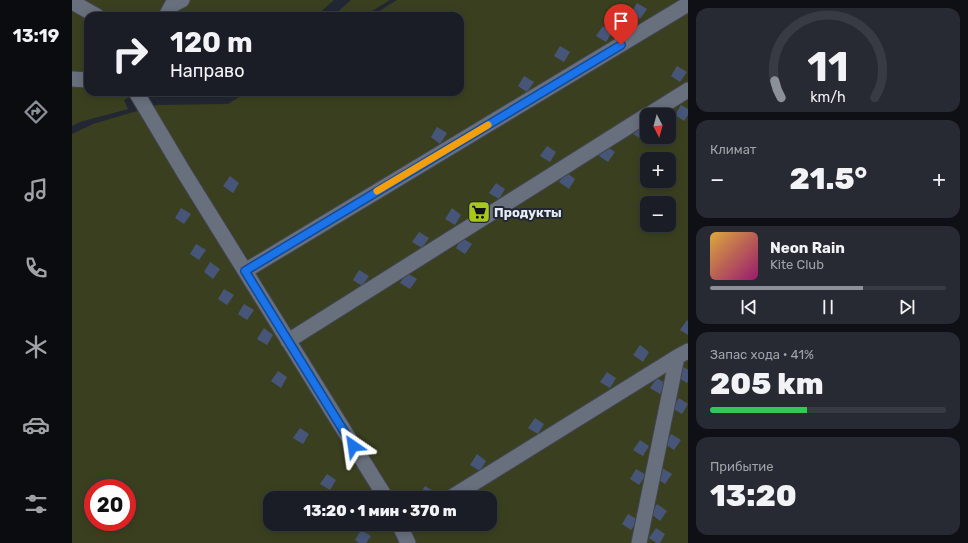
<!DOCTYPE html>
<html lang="ru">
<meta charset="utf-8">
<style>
:root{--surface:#1a1d26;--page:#272a32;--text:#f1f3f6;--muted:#9fa2a7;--line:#383b43;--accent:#8c9099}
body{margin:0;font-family:Rubik,sans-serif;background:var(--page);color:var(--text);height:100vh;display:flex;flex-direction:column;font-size:15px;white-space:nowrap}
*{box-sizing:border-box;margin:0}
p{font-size:13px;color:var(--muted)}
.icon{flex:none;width:22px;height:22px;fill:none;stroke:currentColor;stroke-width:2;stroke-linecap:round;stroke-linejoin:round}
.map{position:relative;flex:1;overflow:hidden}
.details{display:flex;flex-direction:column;gap:8px;padding:8px;background:#0e1015;width:280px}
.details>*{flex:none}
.guide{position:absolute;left:12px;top:12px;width:380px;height:84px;border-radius:12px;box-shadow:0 2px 10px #0003,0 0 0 1px var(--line);background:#1a1d26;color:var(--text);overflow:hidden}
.needle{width:26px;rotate:174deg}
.fabs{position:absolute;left:568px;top:108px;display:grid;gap:8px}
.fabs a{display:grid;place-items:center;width:36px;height:36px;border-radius:8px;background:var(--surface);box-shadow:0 2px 10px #0003,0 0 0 1px var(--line);font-size:20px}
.speed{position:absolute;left:12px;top:479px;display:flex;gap:8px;font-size:20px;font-weight:700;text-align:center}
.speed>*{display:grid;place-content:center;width:52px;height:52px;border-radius:50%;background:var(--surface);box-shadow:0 2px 10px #0003,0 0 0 1px var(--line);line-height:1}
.speed .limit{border:6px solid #d22;background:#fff;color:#111}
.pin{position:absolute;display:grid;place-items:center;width:34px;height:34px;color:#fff;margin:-41px -17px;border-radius:50% 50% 50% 0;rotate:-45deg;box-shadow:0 0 4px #0007}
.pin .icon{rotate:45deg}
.me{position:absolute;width:44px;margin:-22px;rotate:328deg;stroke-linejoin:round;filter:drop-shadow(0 0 3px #0008)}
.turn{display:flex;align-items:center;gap:14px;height:84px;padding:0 20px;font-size:18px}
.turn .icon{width:52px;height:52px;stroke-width:2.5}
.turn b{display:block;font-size:28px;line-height:34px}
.big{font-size:30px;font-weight:800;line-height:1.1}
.details .tile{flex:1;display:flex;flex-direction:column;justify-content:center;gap:6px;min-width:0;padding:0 14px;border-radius:12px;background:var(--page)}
.details .dial{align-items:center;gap:0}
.dial svg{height:104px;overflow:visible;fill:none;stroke:var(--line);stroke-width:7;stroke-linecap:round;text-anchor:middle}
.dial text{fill:var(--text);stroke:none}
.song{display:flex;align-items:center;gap:12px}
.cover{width:48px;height:48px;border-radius:6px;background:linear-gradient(135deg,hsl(40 70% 55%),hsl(320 70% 35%))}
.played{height:4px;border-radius:2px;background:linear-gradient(90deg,var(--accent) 65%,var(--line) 65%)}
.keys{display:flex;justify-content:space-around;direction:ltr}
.heat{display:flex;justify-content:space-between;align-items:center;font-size:22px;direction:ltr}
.charge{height:6px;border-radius:3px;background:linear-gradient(90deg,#34c759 41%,var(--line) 0)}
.trip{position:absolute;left:191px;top:491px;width:234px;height:40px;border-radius:12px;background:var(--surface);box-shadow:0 2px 10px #0003,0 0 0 1px var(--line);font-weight:800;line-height:40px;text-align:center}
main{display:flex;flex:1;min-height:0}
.tabs{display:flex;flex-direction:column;width:72px;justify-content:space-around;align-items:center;background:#0a0c0f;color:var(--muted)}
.tabs .icon{width:28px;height:28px}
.tabs .selected{color:var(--accent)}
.tabs b{font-size:18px;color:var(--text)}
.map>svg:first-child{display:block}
</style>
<main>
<nav class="tabs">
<b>13:19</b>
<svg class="icon selected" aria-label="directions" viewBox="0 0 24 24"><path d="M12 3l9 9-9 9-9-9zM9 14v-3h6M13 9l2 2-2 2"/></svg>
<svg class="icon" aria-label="music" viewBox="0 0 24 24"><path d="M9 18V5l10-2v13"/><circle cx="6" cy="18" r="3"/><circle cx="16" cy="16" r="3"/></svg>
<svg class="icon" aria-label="phone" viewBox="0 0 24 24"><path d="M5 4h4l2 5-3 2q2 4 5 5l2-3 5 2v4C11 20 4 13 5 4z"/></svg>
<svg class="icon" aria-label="climate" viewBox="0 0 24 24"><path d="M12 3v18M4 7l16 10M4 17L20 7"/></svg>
<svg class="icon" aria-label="car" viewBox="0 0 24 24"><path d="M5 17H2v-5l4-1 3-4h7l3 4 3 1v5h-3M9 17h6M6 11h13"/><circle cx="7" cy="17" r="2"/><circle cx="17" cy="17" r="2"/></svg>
<svg class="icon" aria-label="filters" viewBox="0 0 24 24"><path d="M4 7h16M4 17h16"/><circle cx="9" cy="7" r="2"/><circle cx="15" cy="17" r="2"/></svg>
</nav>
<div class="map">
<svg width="616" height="543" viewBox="0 0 616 543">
<rect width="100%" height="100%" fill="#222733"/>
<!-- green -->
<path fill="#3a401f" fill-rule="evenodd" d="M 0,0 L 262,0 L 244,16 L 16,16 L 16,92 L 67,92 L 52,100 L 56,109 L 8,122 L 0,126 Z
M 279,0 L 318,0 L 292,16 L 261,16 Z
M 325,0 L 616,0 L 616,543 L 0,543 L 0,134 L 21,124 L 85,105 L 156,104 L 175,92 L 388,92 L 388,16 L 299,16 ZM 575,115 L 597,115 L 597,137 L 575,137 ZM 575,159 L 597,159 L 597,181 L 575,181 ZM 575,203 L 597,203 L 597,225 L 575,225 ZM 21,488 L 55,488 L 55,522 L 21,522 ZM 198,498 L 418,498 L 418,524 L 198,524 Z"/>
<!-- building -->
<path fill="#475678" d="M 565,3 L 575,9 L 568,19 L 559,13 Z
M 531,26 L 540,32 L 534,42 L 524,36 Z
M 488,46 L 498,52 L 492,62 L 482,56 Z
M 605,66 L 615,72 L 608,82 L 599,76 Z
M 452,76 L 462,82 L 455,92 L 446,86 Z
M 609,105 L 616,109 L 616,115 L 612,121 L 603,115 Z
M 568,124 L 575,129 L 575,134 L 571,140 L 561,134 Z
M 365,127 L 375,133 L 368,144 L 359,137 Z
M 475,146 L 484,152 L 478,162 L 468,156 Z
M 534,146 L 543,152 L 536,162 L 527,156 Z
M 494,172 L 503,179 L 497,189 L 487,182 Z
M 158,176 L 167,183 L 161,193 L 151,186 Z
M 424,183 L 433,189 L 427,199 L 417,193 Z
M 109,208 L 119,214 L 112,224 L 103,218 Z
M 380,208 L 389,215 L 383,225 L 373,219 Z
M 347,232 L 357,238 L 350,248 L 340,242 Z
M 390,238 L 400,244 L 393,254 L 384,248 Z
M 124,244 L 134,250 L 127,260 L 118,254 Z
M 138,262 L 148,269 L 141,279 L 132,272 Z
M 287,270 L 297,276 L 290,286 L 281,280 Z
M 335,273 L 345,279 L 338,289 L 328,283 Z
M 152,289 L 162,295 L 155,305 L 146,299 Z
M 172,304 L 182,310 L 175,320 L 166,314 Z
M 615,320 L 616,321 L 616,335 L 608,330 Z
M 192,328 L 201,335 L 195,345 L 185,339 Z
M 568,345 L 577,352 L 571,362 L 561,355 Z
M 612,367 L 616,370 L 616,381 L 615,383 L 605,377 Z
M 206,371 L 215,377 L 209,388 L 199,381 Z
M 535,372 L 544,378 L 538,388 L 528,382 Z
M 585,378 L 594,384 L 588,394 L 578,388 Z
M 607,398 L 616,404 L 610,414 L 600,408 Z
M 463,418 L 472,424 L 466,434 L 456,428 Z
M 228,428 L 237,434 L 231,444 L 221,438 Z
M 599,434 L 609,440 L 602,450 L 593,444 Z
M 568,440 L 577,446 L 571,456 L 561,450 Z
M 405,454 L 414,461 L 408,471 L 398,465 Z
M 590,468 L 600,474 L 593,484 L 584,478 Z
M 564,469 L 574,475 L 567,485 L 558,479 Z
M 255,474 L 264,480 L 258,490 L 248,484 Z
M 353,486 L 363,492 L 359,498 L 350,498 L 347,496 Z
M 585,504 L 595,511 L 588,521 L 579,514 Z
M 556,514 L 566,520 L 559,530 L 550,524 Z
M 584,528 L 593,534 L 588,543 L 585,543 L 577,538 Z
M 289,530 L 299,536 L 294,543 L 287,543 L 283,540 Z"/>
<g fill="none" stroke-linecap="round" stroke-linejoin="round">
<!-- minor casing -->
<g stroke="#40454e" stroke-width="17">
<path id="minor" d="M 0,2 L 25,16
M 94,16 L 100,5 L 110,0
M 0,79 L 16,80
M 64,92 L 111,171 L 314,498
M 576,115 L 616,90
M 173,271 L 616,4
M 216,341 L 575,115
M 378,498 L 605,357 L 616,351
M 327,524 L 336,543
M 567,543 L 605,357"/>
</g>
<!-- minor -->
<use href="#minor" stroke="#69707d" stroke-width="15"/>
</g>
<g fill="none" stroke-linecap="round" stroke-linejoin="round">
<!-- route casing -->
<g stroke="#114b97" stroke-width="10">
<path id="route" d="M 281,446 L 173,271 L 549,45"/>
</g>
<!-- route -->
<use href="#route" stroke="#1a73e8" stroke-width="7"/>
<!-- slow -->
<path stroke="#f59e0b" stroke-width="7" d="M 305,191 L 416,125"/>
</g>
<!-- icons -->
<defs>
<g id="supermarket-square" transform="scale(1.15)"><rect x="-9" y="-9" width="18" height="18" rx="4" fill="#a9c71a" stroke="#222733"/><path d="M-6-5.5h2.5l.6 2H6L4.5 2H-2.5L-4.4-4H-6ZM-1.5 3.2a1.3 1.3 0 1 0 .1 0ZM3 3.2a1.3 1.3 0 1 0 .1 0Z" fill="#111"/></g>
</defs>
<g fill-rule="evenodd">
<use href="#supermarket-square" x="407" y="212"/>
</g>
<g text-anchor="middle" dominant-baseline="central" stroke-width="4" stroke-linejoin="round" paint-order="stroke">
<!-- poi labels -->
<g font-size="13" font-weight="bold" fill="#e7ebf3" stroke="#222733" text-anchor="start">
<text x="422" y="212">Продукты</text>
</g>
</g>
</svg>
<div class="fabs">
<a><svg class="needle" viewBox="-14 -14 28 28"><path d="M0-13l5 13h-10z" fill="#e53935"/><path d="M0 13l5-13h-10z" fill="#9fa2a7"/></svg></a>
<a>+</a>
<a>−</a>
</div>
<div class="speed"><div class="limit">20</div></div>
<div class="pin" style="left:549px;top:45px;background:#d93025"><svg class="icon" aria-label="arrive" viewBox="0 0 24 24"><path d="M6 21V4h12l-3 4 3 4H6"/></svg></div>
<svg class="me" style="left:281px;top:446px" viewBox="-20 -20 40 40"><path d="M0-17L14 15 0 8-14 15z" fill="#1a73e8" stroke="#fff" stroke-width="4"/></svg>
<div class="trip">13:20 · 1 мин · 370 m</div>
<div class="guide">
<div class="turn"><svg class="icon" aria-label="right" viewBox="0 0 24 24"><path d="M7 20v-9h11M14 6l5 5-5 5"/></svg><div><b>120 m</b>Направо</div></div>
</div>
</div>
<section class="details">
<div class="tile dial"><svg viewBox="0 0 100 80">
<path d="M14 69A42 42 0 1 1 86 69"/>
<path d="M14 69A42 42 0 0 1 9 56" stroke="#8c9099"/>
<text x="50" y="56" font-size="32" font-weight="700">11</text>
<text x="50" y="72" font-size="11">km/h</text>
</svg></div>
<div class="tile"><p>Климат</p>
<div class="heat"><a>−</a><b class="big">21.5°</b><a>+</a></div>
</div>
<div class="tile">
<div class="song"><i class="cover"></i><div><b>Neon Rain</b><p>Kite Club</p></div></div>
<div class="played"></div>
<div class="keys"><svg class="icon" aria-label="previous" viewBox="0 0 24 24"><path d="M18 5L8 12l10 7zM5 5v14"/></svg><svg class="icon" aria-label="pause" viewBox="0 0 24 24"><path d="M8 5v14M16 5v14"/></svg><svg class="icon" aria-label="next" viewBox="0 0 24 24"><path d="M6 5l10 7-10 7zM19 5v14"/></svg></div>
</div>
<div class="tile"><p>Запас хода · 41%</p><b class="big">205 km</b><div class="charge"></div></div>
<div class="tile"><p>Прибытие</p><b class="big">13:20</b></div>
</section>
</main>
